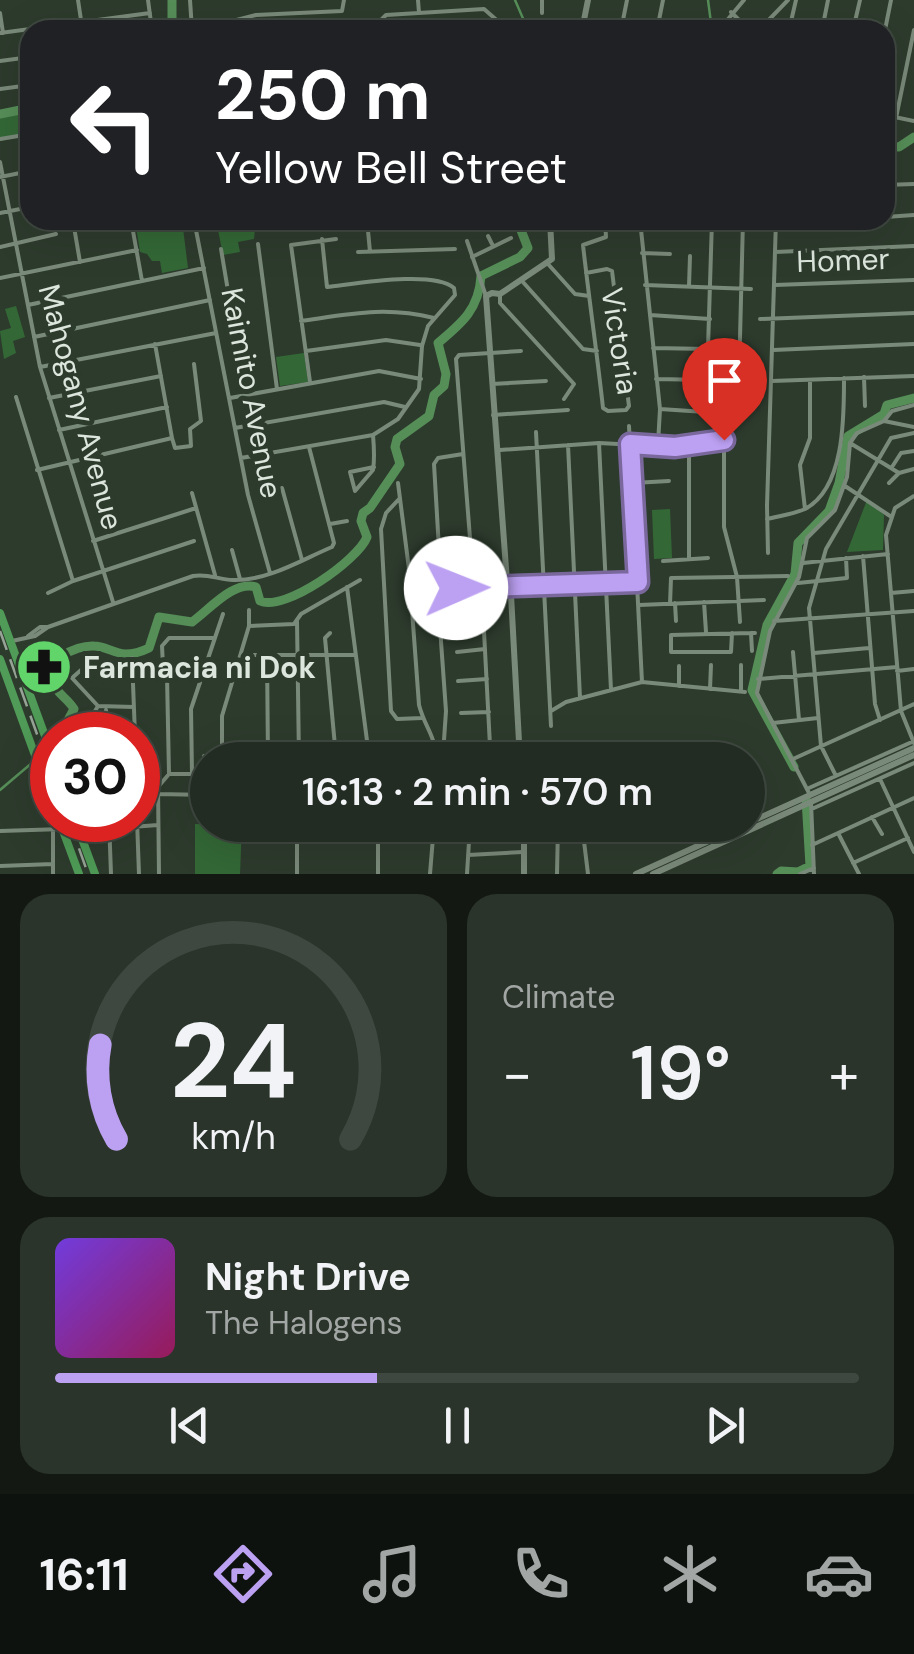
<!DOCTYPE html>
<meta charset="utf-8">
<style>
:root{--surface:#222c22;--page:#2a342a;--text:#f1f3f6;--muted:#a2a7a5;--line:#3f4840;--accent:#bca0f2}
body{margin:0;font-family:"DM Sans",sans-serif;background:var(--page);color:var(--text);height:100vh;display:flex;flex-direction:column;font-size:38px;white-space:nowrap}
*{box-sizing:border-box;margin:0}
p{font-size:32px;color:var(--muted)}
.icon{flex:none;width:55px;height:55px;fill:none;stroke:currentColor;stroke-width:2;stroke-linecap:round;stroke-linejoin:round}
.map{position:relative;height:874px;overflow:hidden}
.drawer{display:flex;flex-direction:column;gap:20px;padding:20px;background:#131813;flex:1}
.drawer>*{flex:none}
.hud{position:absolute;left:20px;top:20px;width:875px;height:210px;border-radius:30px;box-shadow:0 10px 40px #0002,0 0 0 2px var(--line);background:#202124;color:#fff;overflow:hidden}
.speed{position:absolute;left:30px;top:712px;display:flex;gap:20px;font-size:50px;font-weight:700;text-align:center}
.speed>*{display:grid;place-content:center;width:130px;height:130px;border-radius:50%;background:var(--surface);box-shadow:0 10px 40px #0002,0 0 0 2px var(--line);line-height:1}
.speed .limit{border:15px solid #d22;background:#fff;color:#111}
.pin{position:absolute;display:grid;place-items:center;width:85px;height:85px;color:#fff;margin:-102px -42px;border-radius:50% 50% 50% 0;rotate:-45deg;box-shadow:0 0 10px #0007}
.pin .icon{rotate:45deg}
.me{position:absolute;width:110px;margin:-55px;rotate:89deg;stroke-linejoin:round;filter:drop-shadow(0 0 8px #0008)}
.turn{display:flex;align-items:center;gap:35px;height:210px;padding:0 30px;font-size:45px}
.turn .icon{width:130px;height:130px;stroke-width:2.5}
.turn b{display:block;font-size:70px;line-height:85px}
.big{font-size:75px;font-weight:600;line-height:1.1}
.drawer .tile{flex:1;display:flex;flex-direction:column;justify-content:center;gap:15px;min-width:0;padding:0 35px;border-radius:30px;background:var(--page)}
.drawer .dial{align-items:center;gap:0}
.dial svg{height:260px;overflow:visible;fill:none;stroke:var(--line);stroke-width:7;stroke-linecap:round;text-anchor:middle}
.dial text{fill:var(--text);stroke:none}
.song{display:flex;align-items:center;gap:30px}
.cover{width:120px;height:120px;border-radius:15px;background:linear-gradient(135deg,hsl(260 70% 55%),hsl(330 70% 35%))}
.played{height:10px;border-radius:5px;background:linear-gradient(90deg,var(--accent) 40%,var(--line) 40%)}
.keys{display:flex;justify-content:space-around;direction:ltr}
.heat{display:flex;justify-content:space-between;align-items:center;font-size:55px;direction:ltr}
.drawer .tiles{flex:1;display:grid;gap:20px;grid-template-columns:1fr 1fr}
.tile:last-child{grid-column:span 2}
.trip{position:absolute;left:190px;top:742px;width:575px;height:100px;border-radius:50px;background:var(--surface);box-shadow:0 10px 40px #0002,0 0 0 2px var(--line);font-weight:600;line-height:100px;text-align:center}
.tab-bar{display:flex;height:160px;justify-content:space-around;align-items:center;background:#0e120e;color:var(--muted)}
.tab-bar .icon{width:70px;height:70px}
.tab-bar .active{color:var(--accent)}
.tab-bar b{font-size:45px;color:var(--text)}
.map>svg:first-child{display:block}
</style>
<div class="map">
<svg width="914" height="874" viewBox="0 0 914 874">
<rect width="100%" height="100%" fill="#2d3b2d"/>
<!-- green -->
<path fill="#336836" d="M 30,107 L 30,135 L 0,141 L 0,113 Z
M 135,220 L 182,220 L 188,268 L 162,273 L 160,261 L 152,261 L 147,254 L 140,252 Z
M 250,227 L 255,229 L 254,239 L 238,242 L 240,252 L 223,255 L 218,230 Z
M 16,306 L 25,337 L 13,341 L 16,353 L 4,359 L 0,331 L 11,328 L 5,309 Z
M 304,353 L 308,382 L 280,386 L 276,357 Z
M 867,500 L 884,515 L 883,550 L 847,552 Z
M 670,509 L 672,558 L 654,559 L 652,510 Z
M 195,824 L 242,825 L 240,874 L 195,874 Z"/>
<g fill="none" stroke-linecap="round" stroke-linejoin="round">
<!-- stream -->
<path stroke="#568e58" stroke-width="2.5" d="M 515,0 L 528,30
M 696,30 L 711,23 L 708,0
M 0,790 L 33,762"/>
<!-- river -->
<path stroke="#568e58" stroke-width="9" d="M 172,0 L 172,30
M 0,114 L 30,108
M 885,146 L 899,147 L 914,137
M 60,735 L 74,709 C 69,700 57,693 53,684 C 43,661 75,645 94,646 C 104,646 114,653 125,654 C 134,654 141,652 149,648 L 159,617 L 192,622 C 210,609 234,580 256,587 L 260,601 C 285,612 358,560 367,537 L 361,521 L 363,513 L 370,508 L 400,464 L 395,447 L 397,439 L 429,416 L 434,395 L 444,386 L 446,374 L 438,343 C 462,323 479,309 481,276 L 520,257 L 528,248 L 517,220
M 794,767 L 752,690 L 767,625 L 795,574 L 798,543 L 829,511 L 839,483 L 848,436 L 884,414 L 887,405 L 914,398
M 777,874 L 781,871 L 798,872 L 810,866 L 806,799"/>
<!-- street -->
<path stroke="#7a8a7a" stroke-width="4" d="M 78,0 L 81,20
M 148,0 L 152,30
M 190,0 L 192,30
M 418,0 L 419,13
M 731,12 L 749,30
M 0,13 L 3,33
M 542,13 L 542,0
M 659,19 L 689,27
M 191,25 L 221,24 L 256,15 L 342,11 L 344,0
M 349,28 L 349,30
M 382,30 L 382,19 L 386,15 L 484,9 L 508,30
M 621,30 L 627,0
M 657,30 L 663,0
M 719,30 L 744,0
M 759,30 L 788,0
M 789,30 L 796,0
M 822,30 L 828,0
M 853,30 L 860,0
M 885,30 L 891,0
M 0,33 L 150,13
M 0,61 L 30,57
M 0,89 L 30,85
M 885,115 L 914,121
M 896,118 L 914,30
M 0,139 L 30,134
M 0,162 L 40,367 L 113,602
M 0,177 L 30,171
M 885,185 L 914,184
M 0,213 L 30,207
M 885,217 L 914,215
M 131,220 L 142,281
M 194,220 L 248,495 L 270,573
M 367,220 L 370,252
M 640,220 L 660,409 L 658,444
M 73,221 L 80,262
M 776,221 L 799,220
M 640,223 L 710,225
M 89,228 L 126,220
M 488,236 L 493,246
M 467,241 L 486,296
M 258,244 L 277,389
M 0,247 L 56,234
M 221,249 L 245,393
M 358,252 L 455,249
M 775,252 L 914,246
M 642,253 L 670,254
M 472,257 L 511,238
M 548,264 L 575,294 L 589,296
M 586,273 L 607,269 L 612,271 L 629,406 L 626,410 L 608,411 L 603,408 C 597,353 589,299 583,245 L 606,237 L 605,220
M 0,278 L 137,250
M 522,281 L 583,349 L 597,351
M 645,285 L 751,289
M 775,285 L 914,280
M 689,286 L 690,256
M 500,294 L 500,303 L 574,384 L 564,399
M 28,305 L 204,268
M 650,315 L 710,319
M 760,319 L 914,313
M 301,321 C 350,314 385,306 434,318
M 34,337 L 210,300
M 155,344 L 172,438
M 653,348 L 708,349
M 773,350 L 914,344
M 306,351 L 386,340 L 420,345
M 40,367 L 216,333
M 864,377 L 865,406
M 656,379 L 707,380
M 772,381 L 914,376
M 310,382 L 291,245 L 336,239
M 492,384 L 546,381
M 16,397 L 73,581
M 49,398 L 161,376
M 230,398 L 379,371 L 421,379
M 660,409 L 735,414
M 706,412 L 712,220
M 493,415 L 568,410
M 738,416 L 743,220
M 884,421 L 914,427
M 629,426 L 642,682
M 235,428 L 384,402 L 405,407
M 59,430 L 167,407
M 536,432 L 551,726
M 373,435 C 374,447 375,458 373,470 L 355,491 L 350,472 L 374,467
M 724,440 L 724,527 L 737,577 L 740,622
M 599,443 L 611,690
M 850,443 L 899,473
M 568,445 L 580,698
M 689,448 L 689,558
M 500,450 L 599,443 L 675,447 L 734,441
M 241,458 L 373,435 L 398,419 L 419,389 L 422,346 L 428,326 L 455,295 L 454,288 C 433,270 355,284 327,287 L 322,239
M 892,467 L 901,453 L 914,451
M 37,470 L 172,438 L 175,448 L 191,446 L 190,429 L 201,421 L 194,364
M 398,483 L 409,569 L 419,705 C 425,728 434,732 437,760
M 633,483 L 669,481
M 889,483 L 899,473 L 914,469
M 845,486 L 890,516
M 282,488 L 302,560
M 192,493 L 215,575
M 914,496 L 895,508 L 886,535 L 901,711 L 914,743
M 400,498 L 386,513 L 381,529 L 391,711 L 397,719 L 422,718
M 805,509 L 800,465 L 810,438 L 810,381
M 767,519 C 779,516 794,514 805,509 C 845,488 844,416 844,378
M 330,524 L 347,521
M 93,541 L 196,508
M 232,550 L 240,579
M 768,553 L 767,506 L 776,220
M 863,556 L 875,704 L 880,720
M 663,561 L 708,558
M 803,563 L 888,554
M 798,583 L 847,578 L 846,558
M 347,587 L 369,756
M 456,588 L 636,583
M 48,593 L 73,581 L 194,541
M 891,593 L 914,591
M 704,602 L 706,632
M 675,603 L 676,621
M 670,604 L 671,578 L 788,576
M 639,605 L 764,600
M 458,620 L 483,619
M 297,621 L 299,760
M 774,621 L 914,611
M 249,626 L 294,624 L 301,614 L 360,580
M 330,633 L 325,638 L 336,757
M 732,633 L 731,652 L 671,652 L 671,635 L 751,633 L 755,633
M 751,633 L 752,651
M 28,636 L 40,627 L 48,627 L 193,576 C 208,573 219,580 233,580 C 268,581 301,560 332,547 L 334,543 L 309,447
M 12,641 L 35,636 L 48,627
M 457,652 L 485,649
M 793,652 L 799,720
M 814,653 L 869,648
M 241,655 L 356,655
M 267,655 L 268,758
M 132,658 L 135,735
M 741,665 L 741,691
M 897,671 L 914,669
M 133,674 L 89,663 L 72,678 L 98,706 L 134,707
M 167,675 L 180,668 L 205,667
M 758,679 L 897,667
M 458,681 L 487,679
M 679,686 L 679,666
M 710,689 L 711,665
M 106,710 L 107,735
M 551,711 L 566,702 L 642,682 L 745,692
M 461,713 L 489,712
M 773,723 L 818,718
M 81,735 L 98,706
M 444,740 L 446,711 L 437,586 L 440,566 L 434,464 L 438,458 L 463,454
M 490,746 L 481,574 L 471,551 L 456,359 L 459,355 L 521,351
M 204,756 L 369,757 L 444,743 L 518,746
M 222,756 L 222,716 L 249,626 L 249,610
M 793,759 L 914,704
M 169,774 L 192,774 L 191,709 L 223,614
M 836,776 L 821,746 L 809,608 L 826,549 L 891,438 L 914,433
M 880,779 L 914,852
M 809,788 L 914,741
M 809,793 L 757,693 L 770,631 L 799,577 L 807,538 L 835,510 L 847,477 L 850,443 L 857,433 L 884,421 L 892,411 L 914,405
M 158,794 L 208,795
M 811,802 L 814,874
M 814,808 L 914,763
M 872,817 L 882,834
M 53,820 L 53,874
M 109,820 L 111,874
M 137,820 L 139,874
M 582,825 L 588,874
M 0,831 L 63,829
M 79,831 L 158,825
M 838,833 L 859,874
M 812,845 L 914,798
M 468,855 L 523,852
M 853,863 L 908,838
M 0,866 L 53,864
M 159,874 L 158,787 L 169,774 L 167,676 L 163,666 L 162,646 L 169,638 L 215,638
M 297,874 L 297,825
M 378,874 L 378,825
M 430,874 L 434,825
M 467,874 L 470,825
M 557,874 L 558,825
M 800,874 L 814,868"/>
<!-- secondary -->
<path stroke="#7a8a7a" stroke-width="6" d="M 582,30 L 588,0
M 520,760 L 511,595 L 507,582 L 486,296 L 492,293 L 500,294 L 552,259 L 550,220
M 748,823 L 914,748
M 524,825 L 524,874
M 636,874 L 744,825
M 653,874 L 914,755"/>
<!-- primary -->
<path stroke="#4f9b57" stroke-width="8" d="M 0,613 L 52,755
M 0,659 L 52,802
M 59,820 L 79,874
M 75,820 L 95,874"/>
<!-- rail -->
<path stroke="#98a397" stroke-width="2.5" stroke-dasharray="20 10" stroke-linecap="butt" d="M 0,631 L 52,776
M 69,820 L 88,874"/>
</g>
<g fill="none" stroke-linecap="round" stroke-linejoin="round">
<!-- route casing -->
<g stroke="#7a689d" stroke-width="25">
<path id="route" d="M 456,588 L 638,582 L 630,444 L 675,447 L 724,440"/>
</g>
<!-- route -->
<use href="#route" stroke="#bca0f2" stroke-width="18"/>
</g>
<!-- icons -->
<defs>
<g id="pharmacy-disc" transform="scale(2.875)"><circle r="9.5" fill="#61d46a" stroke="#2d3b2d"/><path d="M-2-6h4v4h4v4h-4v4h-4v-4h-4v-4h4Z" fill="#111"/></g>
</defs>
<g fill-rule="evenodd">
<use href="#pharmacy-disc" x="44" y="667"/>
</g>
<g text-anchor="middle" dominant-baseline="central" stroke-width="10" stroke-linejoin="round" paint-order="stroke">
<!-- street labels -->
<g font-size="30" fill="#dde6dc" stroke="#2d3b2d">
<text transform="translate(843 260) rotate(-2)">Homer</text>
<text transform="translate(620 341) rotate(81)">Victoria</text>
<text transform="translate(252 393) rotate(79)">Kaimito Avenue</text>
<text transform="translate(81 407) rotate(75)">Mahogany Avenue</text>
</g>
<!-- poi labels -->
<g font-size="30" font-weight="bold" fill="#dde6dc" stroke="#2d3b2d" text-anchor="start">
<text x="83" y="667">Farmacia ni Dok</text>
</g>
</g>
</svg>
<div class="speed"><div class="limit">30</div></div>
<div class="pin" style="left:724px;top:440px;background:#d93025"><svg class="icon" aria-label="arrive" viewBox="0 0 24 24"><path d="M6 21V4h12l-3 4 3 4H6"/></svg></div>
<svg class="me" style="left:456px;top:588px" viewBox="-20 -20 40 40"><circle r="19" fill="#fff"/><path d="M0-13L10 11 0 6-10 11z" fill="#bca0f2"/></svg>
<div class="trip">16:13 · 2 min · 570 m</div>
<div class="hud">
<div class="turn"><svg class="icon" aria-label="left" viewBox="0 0 24 24"><path d="M17 20v-9H6M10 6l-5 5 5 5"/></svg><div><b>250 m</b>Yellow Bell Street</div></div>
</div>
</div>
<section class="drawer">
<div class="tiles">
<div class="tile dial"><svg viewBox="0 0 100 80">
<path d="M14 69A42 42 0 1 1 86 69"/>
<path d="M14 69A42 42 0 0 1 9 40" stroke="#bca0f2"/>
<text x="50" y="56" font-size="32" font-weight="700">24</text>
<text x="50" y="72" font-size="11">km/h</text>
</svg></div>
<div class="tile"><p>Climate</p>
<div class="heat"><a>−</a><b class="big">19°</b><a>+</a></div>
</div>
<div class="tile">
<div class="song"><i class="cover"></i><div><b>Night Drive</b><p>The Halogens</p></div></div>
<div class="played"></div>
<div class="keys"><svg class="icon" aria-label="previous" viewBox="0 0 24 24"><path d="M18 5L8 12l10 7zM5 5v14"/></svg><svg class="icon" aria-label="pause" viewBox="0 0 24 24"><path d="M8 5v14M16 5v14"/></svg><svg class="icon" aria-label="next" viewBox="0 0 24 24"><path d="M6 5l10 7-10 7zM19 5v14"/></svg></div>
</div>
</div>
</section>
<nav class="tab-bar">
<b>16:11</b>
<svg class="icon active" aria-label="directions" viewBox="0 0 24 24"><path d="M12 3l9 9-9 9-9-9zM9 14v-3h6M13 9l2 2-2 2"/></svg>
<svg class="icon" aria-label="music" viewBox="0 0 24 24"><path d="M9 18V5l10-2v13"/><circle cx="6" cy="18" r="3"/><circle cx="16" cy="16" r="3"/></svg>
<svg class="icon" aria-label="phone" viewBox="0 0 24 24"><path d="M5 4h4l2 5-3 2q2 4 5 5l2-3 5 2v4C11 20 4 13 5 4z"/></svg>
<svg class="icon" aria-label="climate" viewBox="0 0 24 24"><path d="M12 3v18M4 7l16 10M4 17L20 7"/></svg>
<svg class="icon" aria-label="car" viewBox="0 0 24 24"><path d="M5 17H2v-5l4-1 3-4h7l3 4 3 1v5h-3M9 17h6M6 11h13"/><circle cx="7" cy="17" r="2"/><circle cx="17" cy="17" r="2"/></svg>
</nav>
